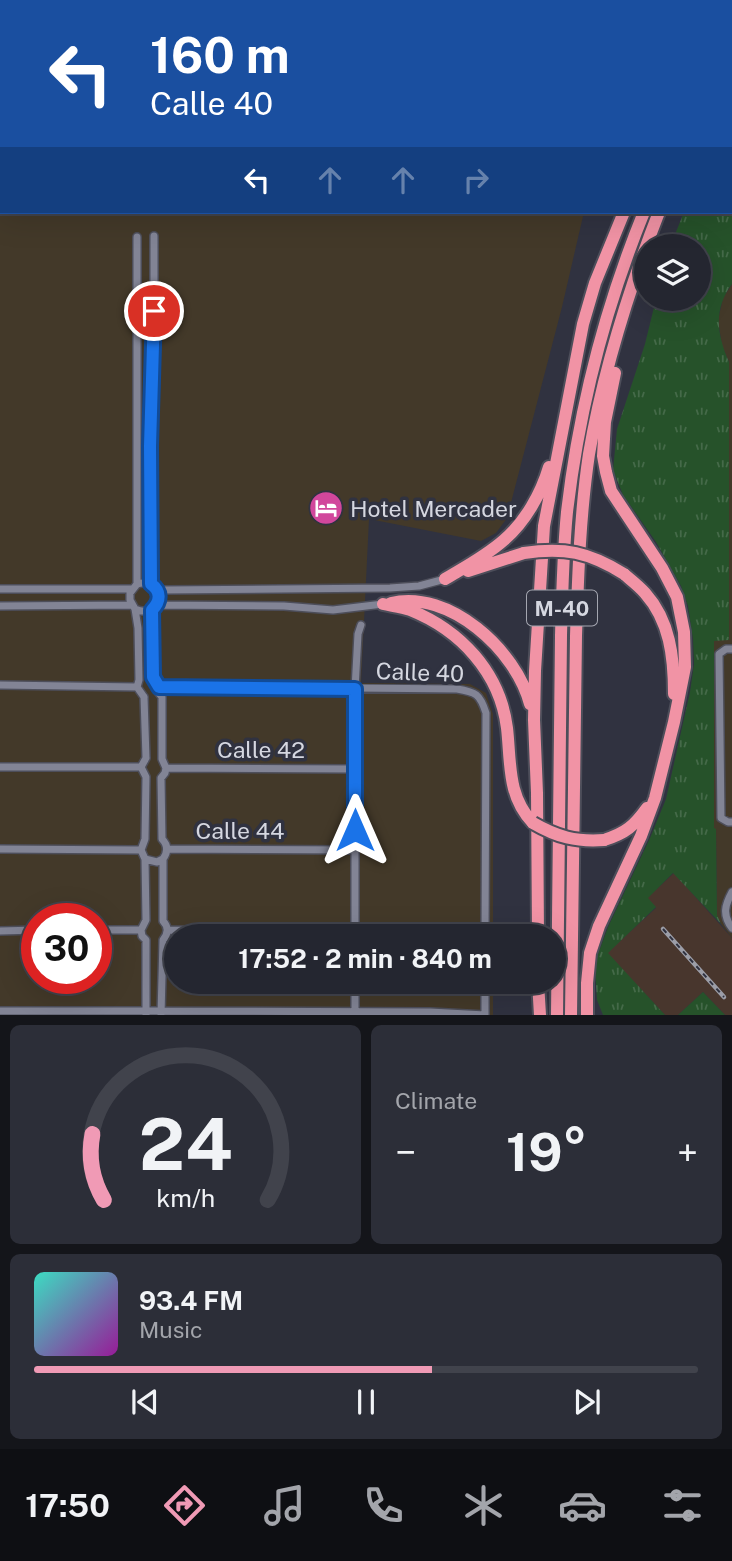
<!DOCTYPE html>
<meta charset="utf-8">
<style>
:root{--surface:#242630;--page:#2c2e38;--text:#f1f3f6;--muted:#a3a5ab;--line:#41434c;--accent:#f09ab5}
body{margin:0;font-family:"Public Sans",sans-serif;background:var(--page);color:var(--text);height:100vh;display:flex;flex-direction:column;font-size:26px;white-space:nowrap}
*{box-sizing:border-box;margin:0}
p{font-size:23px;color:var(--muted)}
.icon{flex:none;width:38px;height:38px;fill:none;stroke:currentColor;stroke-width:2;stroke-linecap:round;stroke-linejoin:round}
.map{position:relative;height:1015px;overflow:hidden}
.side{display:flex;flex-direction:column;gap:10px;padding:10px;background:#14151a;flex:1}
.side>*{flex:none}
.banner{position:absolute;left:0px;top:0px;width:733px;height:214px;box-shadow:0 7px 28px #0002,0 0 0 2px var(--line);background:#1a4fa0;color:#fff;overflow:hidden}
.tools{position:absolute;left:634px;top:234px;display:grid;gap:14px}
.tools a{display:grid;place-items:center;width:77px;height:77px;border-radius:50%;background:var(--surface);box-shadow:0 7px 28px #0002,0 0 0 2px var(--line);font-size:35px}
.speed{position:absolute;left:21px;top:903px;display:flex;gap:14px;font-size:35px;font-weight:700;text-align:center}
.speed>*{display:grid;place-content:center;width:91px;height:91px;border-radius:50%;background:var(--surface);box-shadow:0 7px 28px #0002,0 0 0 2px var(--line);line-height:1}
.speed .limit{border:10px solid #d22;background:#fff;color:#111}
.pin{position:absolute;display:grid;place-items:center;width:60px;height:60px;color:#fff;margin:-30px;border:4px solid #fff;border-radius:50%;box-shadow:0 2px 7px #0007}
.me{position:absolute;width:77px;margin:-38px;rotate:0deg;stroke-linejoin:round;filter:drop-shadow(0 0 5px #0008)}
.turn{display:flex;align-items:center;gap:24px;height:147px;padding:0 35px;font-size:32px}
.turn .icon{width:91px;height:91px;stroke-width:2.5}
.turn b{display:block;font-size:49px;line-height:60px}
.lanes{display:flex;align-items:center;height:66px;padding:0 35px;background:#0003;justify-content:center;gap:35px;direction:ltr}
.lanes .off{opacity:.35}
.big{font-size:52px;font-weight:700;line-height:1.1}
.side .widget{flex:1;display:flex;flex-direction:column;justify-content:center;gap:10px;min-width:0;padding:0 24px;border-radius:10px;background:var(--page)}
.side .dial{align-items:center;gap:0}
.dial svg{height:182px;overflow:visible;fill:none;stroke:var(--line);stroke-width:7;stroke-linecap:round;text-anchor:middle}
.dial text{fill:var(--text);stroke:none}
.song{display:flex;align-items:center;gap:21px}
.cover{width:84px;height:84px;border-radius:10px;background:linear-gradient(135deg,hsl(170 70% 55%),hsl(300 70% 35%))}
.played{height:7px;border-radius:4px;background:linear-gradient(90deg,var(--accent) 60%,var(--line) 60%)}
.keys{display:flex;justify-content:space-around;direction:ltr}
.heat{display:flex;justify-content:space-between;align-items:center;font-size:38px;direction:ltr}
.side .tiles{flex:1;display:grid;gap:10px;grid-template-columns:1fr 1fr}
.widget:last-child{grid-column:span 2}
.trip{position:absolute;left:164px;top:924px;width:402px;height:70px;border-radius:35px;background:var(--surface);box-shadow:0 7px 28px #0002,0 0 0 2px var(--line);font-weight:700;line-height:70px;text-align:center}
.tab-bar{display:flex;height:112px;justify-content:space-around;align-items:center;background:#0e0f13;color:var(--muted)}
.tab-bar .icon{width:49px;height:49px}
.tab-bar .active{color:var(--accent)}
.tab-bar b{font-size:32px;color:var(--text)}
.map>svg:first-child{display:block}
</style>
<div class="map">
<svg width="732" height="1015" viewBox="0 0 732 1015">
<defs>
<pattern id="park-tufts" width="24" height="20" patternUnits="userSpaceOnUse" patternTransform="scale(1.75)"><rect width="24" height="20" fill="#26522a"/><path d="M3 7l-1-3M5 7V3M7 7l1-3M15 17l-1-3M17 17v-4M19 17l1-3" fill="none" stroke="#456a49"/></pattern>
</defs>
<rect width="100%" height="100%" fill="#303240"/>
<!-- commercial -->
<path fill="#433929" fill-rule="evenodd" d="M 0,0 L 636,0 L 636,2 L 2,2 L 2,212 L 584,212 L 562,307 L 507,518 L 496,533 L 481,541 L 369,519 L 361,683 L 470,684 L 486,693 L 493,714 L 493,936 L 177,936 L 177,982 L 493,982 L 493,1015 L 0,1015 ZM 37,919 L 96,919 L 96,978 L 37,978 Z
M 732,284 L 732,938 L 721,924 L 717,916 L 716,829 L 714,829 L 714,640 L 729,640 L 729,362 L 722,346 L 718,320 L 723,298 Z"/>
<!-- education -->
<path fill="#48362d" d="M 674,873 L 732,938 L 732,1015 L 725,1015 L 703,992 L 678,1015 L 665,1015 L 607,953 L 656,908 L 647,898 Z"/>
<!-- park -->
<path fill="url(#park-tufts)" d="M 732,99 L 732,284 C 713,309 717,335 729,362 L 729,640 L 714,641 L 714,828 L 716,829 L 717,915 L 721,924 L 673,873 L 648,898 L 656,907 L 608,953 L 665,1015 L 603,1015 L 597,1000 L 595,970 L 598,954 L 608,927 L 650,838 L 666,799 L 690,692 L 694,664 L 693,639 L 688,606 L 681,586 L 656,542 L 623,495 L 613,470 L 617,429 L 645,344 L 656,299 L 698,299 L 698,247 L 670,247 L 684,212 L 732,212 Z
M 703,992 L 725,1015 L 678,1015 Z"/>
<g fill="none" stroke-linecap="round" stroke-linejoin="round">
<!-- street casing -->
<g stroke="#4d4e5a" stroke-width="10">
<path id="street" d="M 137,584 L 137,237
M 151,584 L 150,446 L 154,326 L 154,236
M 0,589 L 132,589
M 156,605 L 284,606 L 333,610 L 383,604
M 0,606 L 132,605
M 135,609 C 151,616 163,604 156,588
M 152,610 L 153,677 L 159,686 L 158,692 L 162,697 L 162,759 L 166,768 L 165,773 L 161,778 L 162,839 C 168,845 168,852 163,859 L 163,921 C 169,927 168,934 163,940 L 161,1014
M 732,649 L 726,649 L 719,654 L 721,818 L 728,822 L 732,822
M 0,685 L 137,687
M 159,686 L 457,689 C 476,692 480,694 486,713 L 485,936
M 144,697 L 137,687 L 139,680 L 138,628 L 135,609 L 130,600 L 130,593 L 137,584 C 148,581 152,586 163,590 L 390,588 L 419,586 L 445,579
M 144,697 L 146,758
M 0,767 L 141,767
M 166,768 L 355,769
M 0,849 L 141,850
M 167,849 L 355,850
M 145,859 L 157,862 L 163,859
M 732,892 C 725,905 722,915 732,928
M 96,930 L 141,930
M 168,930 L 355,932
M 0,931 L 37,930
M 355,936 L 355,689 L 358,634 L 361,625
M 355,982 L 355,1012
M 485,982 L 485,1015
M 0,1011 L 161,1011 L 430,1012 L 485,1015
M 146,1015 L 146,940 L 142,936 L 141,930 L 146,920 L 145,859 L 141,850 L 145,839 L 146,777 L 141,767 L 146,758"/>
</g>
<!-- highway casing -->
<g stroke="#4d4e5a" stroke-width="16">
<path id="highway" d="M 732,30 L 732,29
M 732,60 L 732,59
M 732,73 L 732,72
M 468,571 L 524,553
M 624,574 C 631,580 639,586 645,593 C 670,621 674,657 674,694
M 445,579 C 465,567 486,556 504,540 C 525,522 541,494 549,467
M 391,603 C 449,589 516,650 530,704
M 383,604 C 392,606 402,607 410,610 C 460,630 500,672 507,728 C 511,763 507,796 533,823
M 604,840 C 626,833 634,826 647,808
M 538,936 L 537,793 L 534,720 L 535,671 L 544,526 L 583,324 L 595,283 L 624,212
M 538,982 L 540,1015
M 557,1015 L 561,636 C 562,595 563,553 567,512 C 579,409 605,308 644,212
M 571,1015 L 576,636 C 578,576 580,514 589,454 C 603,372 629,289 659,212
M 587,1015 L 587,983 L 590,953 L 599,926 L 641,836 L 655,798 L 674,722 L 685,667 L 684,632 L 677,597 L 662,568 L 611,491 L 606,472 L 603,456 L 605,422 L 615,373"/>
</g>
<!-- street -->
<use href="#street" stroke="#828495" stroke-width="7"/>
<!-- highway -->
<use href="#highway" stroke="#f193a5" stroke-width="12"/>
<!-- rail casing -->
<g stroke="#9c9ea8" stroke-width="4.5">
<path id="rail" d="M 663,929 L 724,997"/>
</g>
<!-- rail -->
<use href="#rail" stroke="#303240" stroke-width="2" stroke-dasharray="5" stroke-linecap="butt"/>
<!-- highway-bridge casing -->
<g stroke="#4d4e5a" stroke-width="16" stroke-linecap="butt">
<path id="highway-bridge" d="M 524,553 C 564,547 589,552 624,574
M 533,823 C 557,837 576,842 604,840"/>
</g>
<!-- highway-bridge -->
<use href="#highway-bridge" stroke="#f193a5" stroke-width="12"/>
</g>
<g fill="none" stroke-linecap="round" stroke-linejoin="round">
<!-- route casing -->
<g stroke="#114b97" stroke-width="18">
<path id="route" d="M 154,311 L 150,446 L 151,584 C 161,591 161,601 152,610 L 153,677 L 159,687 L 355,689 L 355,830"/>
</g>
<!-- route -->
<use href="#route" stroke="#1a73e8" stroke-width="12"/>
</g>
<!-- icons -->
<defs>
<g id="hotel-disc" transform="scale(1.75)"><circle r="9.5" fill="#d1479c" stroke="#303240"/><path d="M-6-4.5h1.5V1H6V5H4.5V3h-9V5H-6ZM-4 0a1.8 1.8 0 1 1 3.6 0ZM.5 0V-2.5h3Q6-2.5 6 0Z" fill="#fff"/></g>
</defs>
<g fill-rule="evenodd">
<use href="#hotel-disc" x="326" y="508"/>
</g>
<g text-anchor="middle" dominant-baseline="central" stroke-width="7" stroke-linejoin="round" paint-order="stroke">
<!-- shield labels -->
<rect fill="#303240" stroke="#a4a6b0" stroke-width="2" x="527" y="590.5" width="70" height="35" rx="5"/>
<g font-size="21" font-weight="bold" fill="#d5d7e0">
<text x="562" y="608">M-40</text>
</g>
<!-- poi labels -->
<g font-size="23" fill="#d5d7e0" stroke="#303240" text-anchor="start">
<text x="350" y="508">Hotel Mercader</text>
</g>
<!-- street labels -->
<g font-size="23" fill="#d5d7e0" stroke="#303240">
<text transform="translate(420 672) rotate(2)">Calle 40</text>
<text x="261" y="749">Calle 42</text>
<text x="240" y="830">Calle 44</text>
</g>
</g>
</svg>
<div class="tools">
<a><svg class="icon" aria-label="layers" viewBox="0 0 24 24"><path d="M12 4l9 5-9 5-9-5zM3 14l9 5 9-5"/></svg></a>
</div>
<div class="speed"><div class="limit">30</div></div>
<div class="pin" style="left:154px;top:311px;background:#d93025"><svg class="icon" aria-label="arrive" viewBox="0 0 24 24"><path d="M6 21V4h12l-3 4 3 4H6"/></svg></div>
<svg class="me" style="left:355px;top:830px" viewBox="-20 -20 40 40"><path d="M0-17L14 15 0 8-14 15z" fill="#1a73e8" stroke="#fff" stroke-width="4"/></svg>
<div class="trip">17:52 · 2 min · 840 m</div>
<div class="banner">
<div class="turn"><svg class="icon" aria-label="left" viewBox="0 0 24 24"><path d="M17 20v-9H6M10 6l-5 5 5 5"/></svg><div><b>160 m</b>Calle 40</div></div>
<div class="lanes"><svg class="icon" aria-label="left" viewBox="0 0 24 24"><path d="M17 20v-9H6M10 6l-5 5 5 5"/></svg><svg class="icon off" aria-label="ahead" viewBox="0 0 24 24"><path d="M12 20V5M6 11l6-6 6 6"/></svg><svg class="icon off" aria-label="ahead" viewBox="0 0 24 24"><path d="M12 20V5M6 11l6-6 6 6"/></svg><svg class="icon off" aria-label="right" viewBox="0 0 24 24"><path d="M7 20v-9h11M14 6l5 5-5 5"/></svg></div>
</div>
</div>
<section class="side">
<div class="tiles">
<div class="widget dial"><svg viewBox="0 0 100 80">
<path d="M14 69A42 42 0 1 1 86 69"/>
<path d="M14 69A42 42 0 0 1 9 40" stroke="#f09ab5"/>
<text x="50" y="56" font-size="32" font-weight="700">24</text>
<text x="50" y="72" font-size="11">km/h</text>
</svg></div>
<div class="widget"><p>Climate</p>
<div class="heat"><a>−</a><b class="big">19°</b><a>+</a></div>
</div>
<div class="widget">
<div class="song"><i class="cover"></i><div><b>93.4 FM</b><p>Music</p></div></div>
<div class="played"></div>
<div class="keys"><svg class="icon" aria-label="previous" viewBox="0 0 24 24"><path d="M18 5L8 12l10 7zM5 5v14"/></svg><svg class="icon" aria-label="pause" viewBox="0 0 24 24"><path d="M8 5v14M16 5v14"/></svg><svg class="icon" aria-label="next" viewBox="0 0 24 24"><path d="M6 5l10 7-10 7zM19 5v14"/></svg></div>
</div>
</div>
</section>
<nav class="tab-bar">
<b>17:50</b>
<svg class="icon active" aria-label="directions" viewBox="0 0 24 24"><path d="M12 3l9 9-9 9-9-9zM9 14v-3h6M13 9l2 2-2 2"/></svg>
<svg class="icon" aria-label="music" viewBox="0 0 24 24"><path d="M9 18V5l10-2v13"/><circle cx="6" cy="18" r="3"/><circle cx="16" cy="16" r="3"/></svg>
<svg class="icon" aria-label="phone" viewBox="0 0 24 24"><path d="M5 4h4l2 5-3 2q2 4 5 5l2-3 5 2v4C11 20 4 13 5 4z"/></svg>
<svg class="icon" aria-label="climate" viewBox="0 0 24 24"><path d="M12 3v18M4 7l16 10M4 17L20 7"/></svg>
<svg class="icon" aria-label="car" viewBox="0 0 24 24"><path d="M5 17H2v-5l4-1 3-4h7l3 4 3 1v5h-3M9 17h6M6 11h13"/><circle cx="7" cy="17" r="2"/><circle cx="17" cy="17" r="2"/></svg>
<svg class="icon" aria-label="filters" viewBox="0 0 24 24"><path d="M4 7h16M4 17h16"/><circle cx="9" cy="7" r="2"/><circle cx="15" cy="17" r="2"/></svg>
</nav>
